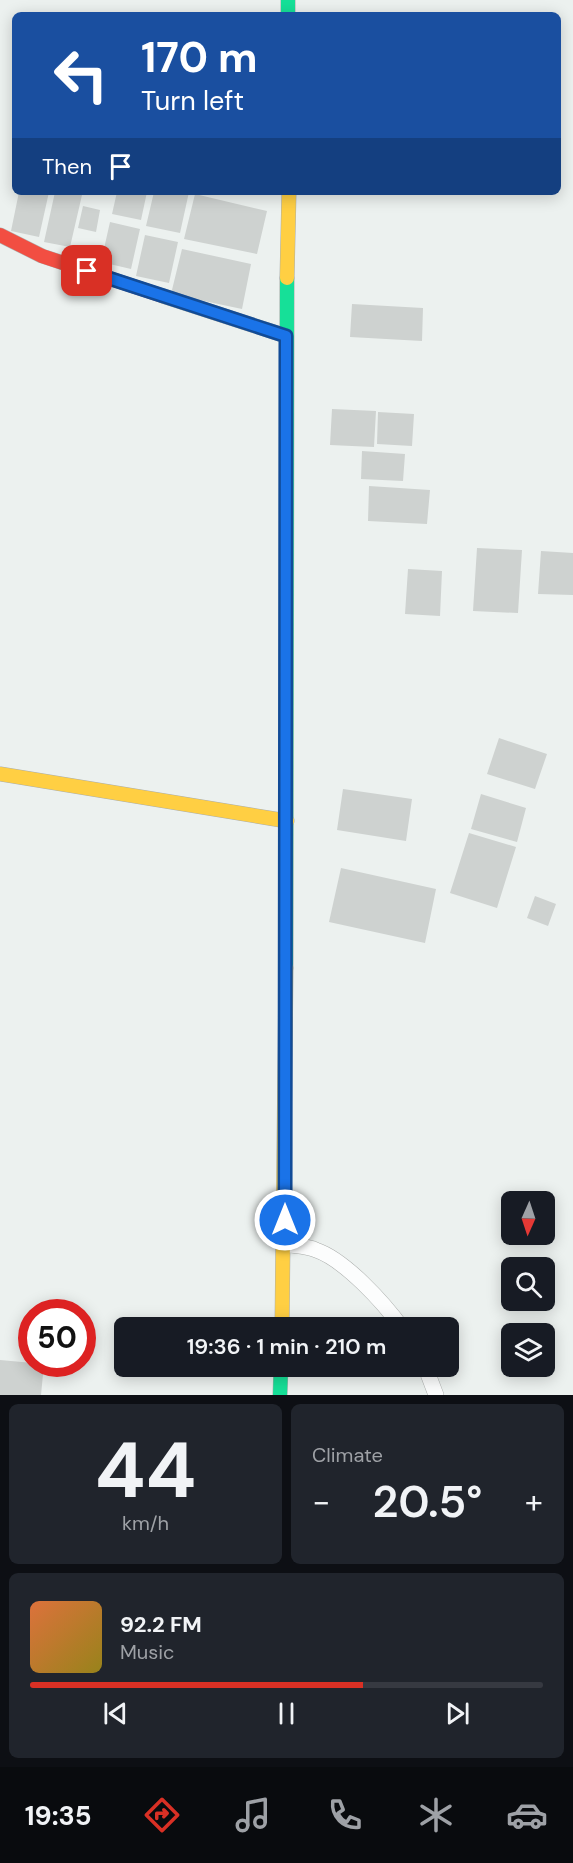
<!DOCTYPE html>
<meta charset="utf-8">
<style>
:root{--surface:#171b24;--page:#20242c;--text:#f1f3f6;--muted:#9ea1a6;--line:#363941;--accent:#d93025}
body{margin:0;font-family:"DM Sans",sans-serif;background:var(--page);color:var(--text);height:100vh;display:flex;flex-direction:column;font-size:22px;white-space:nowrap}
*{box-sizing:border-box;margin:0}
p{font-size:20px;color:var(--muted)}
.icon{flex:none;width:33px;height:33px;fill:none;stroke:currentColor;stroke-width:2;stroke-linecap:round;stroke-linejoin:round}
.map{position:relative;height:1395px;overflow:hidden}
.panel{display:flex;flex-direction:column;gap:9px;padding:9px;background:#0d0f14;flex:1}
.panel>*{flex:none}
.hud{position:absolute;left:12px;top:12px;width:549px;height:183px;border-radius:9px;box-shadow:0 3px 15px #0003;background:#1a4fa0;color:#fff;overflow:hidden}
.needle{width:39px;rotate:183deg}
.buttons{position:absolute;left:501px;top:1191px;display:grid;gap:12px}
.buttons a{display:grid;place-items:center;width:54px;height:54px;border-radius:9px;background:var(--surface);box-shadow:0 3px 15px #0003;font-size:30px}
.speed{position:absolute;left:18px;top:1299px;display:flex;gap:12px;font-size:30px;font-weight:700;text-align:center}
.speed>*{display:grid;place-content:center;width:78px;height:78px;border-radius:50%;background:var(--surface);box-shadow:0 3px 15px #0003;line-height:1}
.speed .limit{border:9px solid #d22;background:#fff;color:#111}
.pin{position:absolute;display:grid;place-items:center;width:51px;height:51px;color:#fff;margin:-26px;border-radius:12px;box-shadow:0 3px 9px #0006}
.me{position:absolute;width:66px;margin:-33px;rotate:0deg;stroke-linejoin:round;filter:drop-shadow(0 0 4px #0008)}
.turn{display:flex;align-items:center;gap:21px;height:126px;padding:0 30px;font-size:27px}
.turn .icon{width:78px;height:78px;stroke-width:2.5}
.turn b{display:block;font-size:42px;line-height:51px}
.then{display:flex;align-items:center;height:57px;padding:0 30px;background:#0003;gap:12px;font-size:22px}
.big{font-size:45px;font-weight:600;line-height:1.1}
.panel .tile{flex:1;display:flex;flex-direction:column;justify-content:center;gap:9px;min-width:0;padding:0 21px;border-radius:9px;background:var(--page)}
.panel .dial{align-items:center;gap:0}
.dial b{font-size:78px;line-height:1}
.song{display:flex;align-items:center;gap:18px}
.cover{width:72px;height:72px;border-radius:9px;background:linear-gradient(135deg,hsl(20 70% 55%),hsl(50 70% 35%))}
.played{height:6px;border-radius:3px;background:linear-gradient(90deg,var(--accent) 65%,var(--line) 65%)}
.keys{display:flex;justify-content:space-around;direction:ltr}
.heat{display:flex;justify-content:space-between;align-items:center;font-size:33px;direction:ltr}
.panel .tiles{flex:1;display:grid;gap:9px;grid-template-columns:1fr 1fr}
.tile:last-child{grid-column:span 2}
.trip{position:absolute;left:114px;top:1317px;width:345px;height:60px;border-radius:9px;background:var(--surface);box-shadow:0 3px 15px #0003;font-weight:600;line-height:60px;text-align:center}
.menu{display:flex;height:96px;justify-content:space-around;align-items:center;background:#090b0e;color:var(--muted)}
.menu .icon{width:42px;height:42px}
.menu .current{color:var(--accent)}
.menu b{font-size:27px;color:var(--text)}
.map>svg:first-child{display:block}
</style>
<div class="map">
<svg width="573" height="1395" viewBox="0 0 573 1395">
<rect width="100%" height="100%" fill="#ecf1ef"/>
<!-- building -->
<path fill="#ced2d0" d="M 19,192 L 49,192 L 39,237 L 11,231 Z
M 55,192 L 82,195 L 70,247 L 44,242 Z
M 117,192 L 147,192 L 141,220 L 112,214 Z
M 154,192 L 189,192 L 180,233 L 146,226 Z
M 195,194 L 267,211 L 257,254 L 184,239 Z
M 83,206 L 100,210 L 96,232 L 78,228 Z
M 110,222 L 140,229 L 131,269 L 101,262 Z
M 145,235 L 178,242 L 169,283 L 136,276 Z
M 182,249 L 251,264 L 242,309 L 171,294 Z
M 352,304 L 423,308 L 422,341 L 350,337 Z
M 332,409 L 376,411 L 374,447 L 330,445 Z
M 378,412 L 414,414 L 412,446 L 377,444 Z
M 362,451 L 405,454 L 403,481 L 361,479 Z
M 369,486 L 430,490 L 427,524 L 368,521 Z
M 477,548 L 522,550 L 518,613 L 473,611 Z
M 541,551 L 573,553 L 573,595 L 538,594 Z
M 408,569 L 442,571 L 440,616 L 405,614 Z
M 499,738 L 547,754 L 535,789 L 487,774 Z
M 343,789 L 412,799 L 406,841 L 337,830 Z
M 481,794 L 526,808 L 517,842 L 471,829 Z
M 469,833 L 516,847 L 497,908 L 450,893 Z
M 341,868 L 436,889 L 425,943 L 329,922 Z
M 535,896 L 556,904 L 548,926 L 527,918 Z
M 0,1360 L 44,1364 L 41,1395 L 0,1395 Z"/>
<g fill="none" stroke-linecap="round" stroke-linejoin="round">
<!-- lane casing -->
<g stroke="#abaeac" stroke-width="16">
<path id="lane" d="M 284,1244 C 295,1246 307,1246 316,1250 C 345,1260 384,1303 402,1328
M 425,1366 L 436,1395"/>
</g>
<!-- fast casing -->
<g stroke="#abaeac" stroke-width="15">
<path id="fast" d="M 288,0 L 288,15
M 286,968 L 287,278
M 280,1395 L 281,1366"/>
</g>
<!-- slow casing -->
<g stroke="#abaeac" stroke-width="15">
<path id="slow" d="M 287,278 L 289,192
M 163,296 L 286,336
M 0,774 L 287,821
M 282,1328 L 286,968"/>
</g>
<!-- jam casing -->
<g stroke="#abaeac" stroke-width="15">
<path id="jam" d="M 0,235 L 42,256 L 163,296"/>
</g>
<!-- lane -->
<use href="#lane" stroke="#fcfdfd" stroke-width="15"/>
<!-- fast -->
<use href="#fast" stroke="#16e098" stroke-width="14"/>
<!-- slow -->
<use href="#slow" stroke="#ffcf43" stroke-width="14"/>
<!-- jam -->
<use href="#jam" stroke="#f24e42" stroke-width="14"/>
</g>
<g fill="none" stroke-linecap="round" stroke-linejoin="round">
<!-- route casing -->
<g stroke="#114b97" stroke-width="15">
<path id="route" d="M 87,271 L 286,336 L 285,1220"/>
</g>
<!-- route -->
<use href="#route" stroke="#1a73e8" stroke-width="10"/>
</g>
</svg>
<div class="buttons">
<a><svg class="needle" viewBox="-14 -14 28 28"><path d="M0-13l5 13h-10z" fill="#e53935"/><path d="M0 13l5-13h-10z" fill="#9ea1a6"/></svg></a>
<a><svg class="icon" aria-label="search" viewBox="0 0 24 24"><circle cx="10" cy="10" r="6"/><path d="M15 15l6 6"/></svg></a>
<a><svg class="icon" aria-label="layers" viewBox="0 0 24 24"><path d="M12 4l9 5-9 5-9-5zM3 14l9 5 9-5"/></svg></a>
</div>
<div class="speed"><div class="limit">50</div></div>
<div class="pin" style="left:87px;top:271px;background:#d93025"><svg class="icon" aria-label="arrive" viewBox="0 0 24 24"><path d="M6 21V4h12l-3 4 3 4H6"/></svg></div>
<svg class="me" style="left:285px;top:1220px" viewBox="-20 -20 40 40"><circle r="17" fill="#1a73e8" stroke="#fff" stroke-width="3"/><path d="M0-11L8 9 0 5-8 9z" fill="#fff"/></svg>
<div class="trip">19:36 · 1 min · 210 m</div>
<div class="hud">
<div class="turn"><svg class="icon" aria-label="left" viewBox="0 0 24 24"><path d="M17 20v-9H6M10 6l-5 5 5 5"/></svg><div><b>170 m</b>Turn left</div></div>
<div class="then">Then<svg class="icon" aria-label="arrive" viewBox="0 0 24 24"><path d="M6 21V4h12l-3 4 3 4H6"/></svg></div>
</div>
</div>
<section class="panel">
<div class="tiles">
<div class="tile dial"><b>44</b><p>km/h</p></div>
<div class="tile"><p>Climate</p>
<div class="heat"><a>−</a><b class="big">20.5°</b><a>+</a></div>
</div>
<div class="tile">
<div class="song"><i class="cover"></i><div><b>92.2 FM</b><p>Music</p></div></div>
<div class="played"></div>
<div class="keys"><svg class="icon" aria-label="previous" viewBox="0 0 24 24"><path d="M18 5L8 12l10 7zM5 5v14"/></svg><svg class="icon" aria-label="pause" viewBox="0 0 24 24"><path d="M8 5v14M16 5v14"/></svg><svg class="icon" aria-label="next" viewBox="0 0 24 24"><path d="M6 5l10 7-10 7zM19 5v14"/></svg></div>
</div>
</div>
</section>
<nav class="menu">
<b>19:35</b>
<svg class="icon current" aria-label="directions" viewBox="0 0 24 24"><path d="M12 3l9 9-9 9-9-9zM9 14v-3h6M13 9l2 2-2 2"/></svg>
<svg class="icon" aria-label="music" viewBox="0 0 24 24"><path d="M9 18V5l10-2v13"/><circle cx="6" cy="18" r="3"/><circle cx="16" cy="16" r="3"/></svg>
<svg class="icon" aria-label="phone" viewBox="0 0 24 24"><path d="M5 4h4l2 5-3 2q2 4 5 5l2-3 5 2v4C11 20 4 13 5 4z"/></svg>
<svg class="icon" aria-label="climate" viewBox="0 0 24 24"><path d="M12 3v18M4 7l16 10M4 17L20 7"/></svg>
<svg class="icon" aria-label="car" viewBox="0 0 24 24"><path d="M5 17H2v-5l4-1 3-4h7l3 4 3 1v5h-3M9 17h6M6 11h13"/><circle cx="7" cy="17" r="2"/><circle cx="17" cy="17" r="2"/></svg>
</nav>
